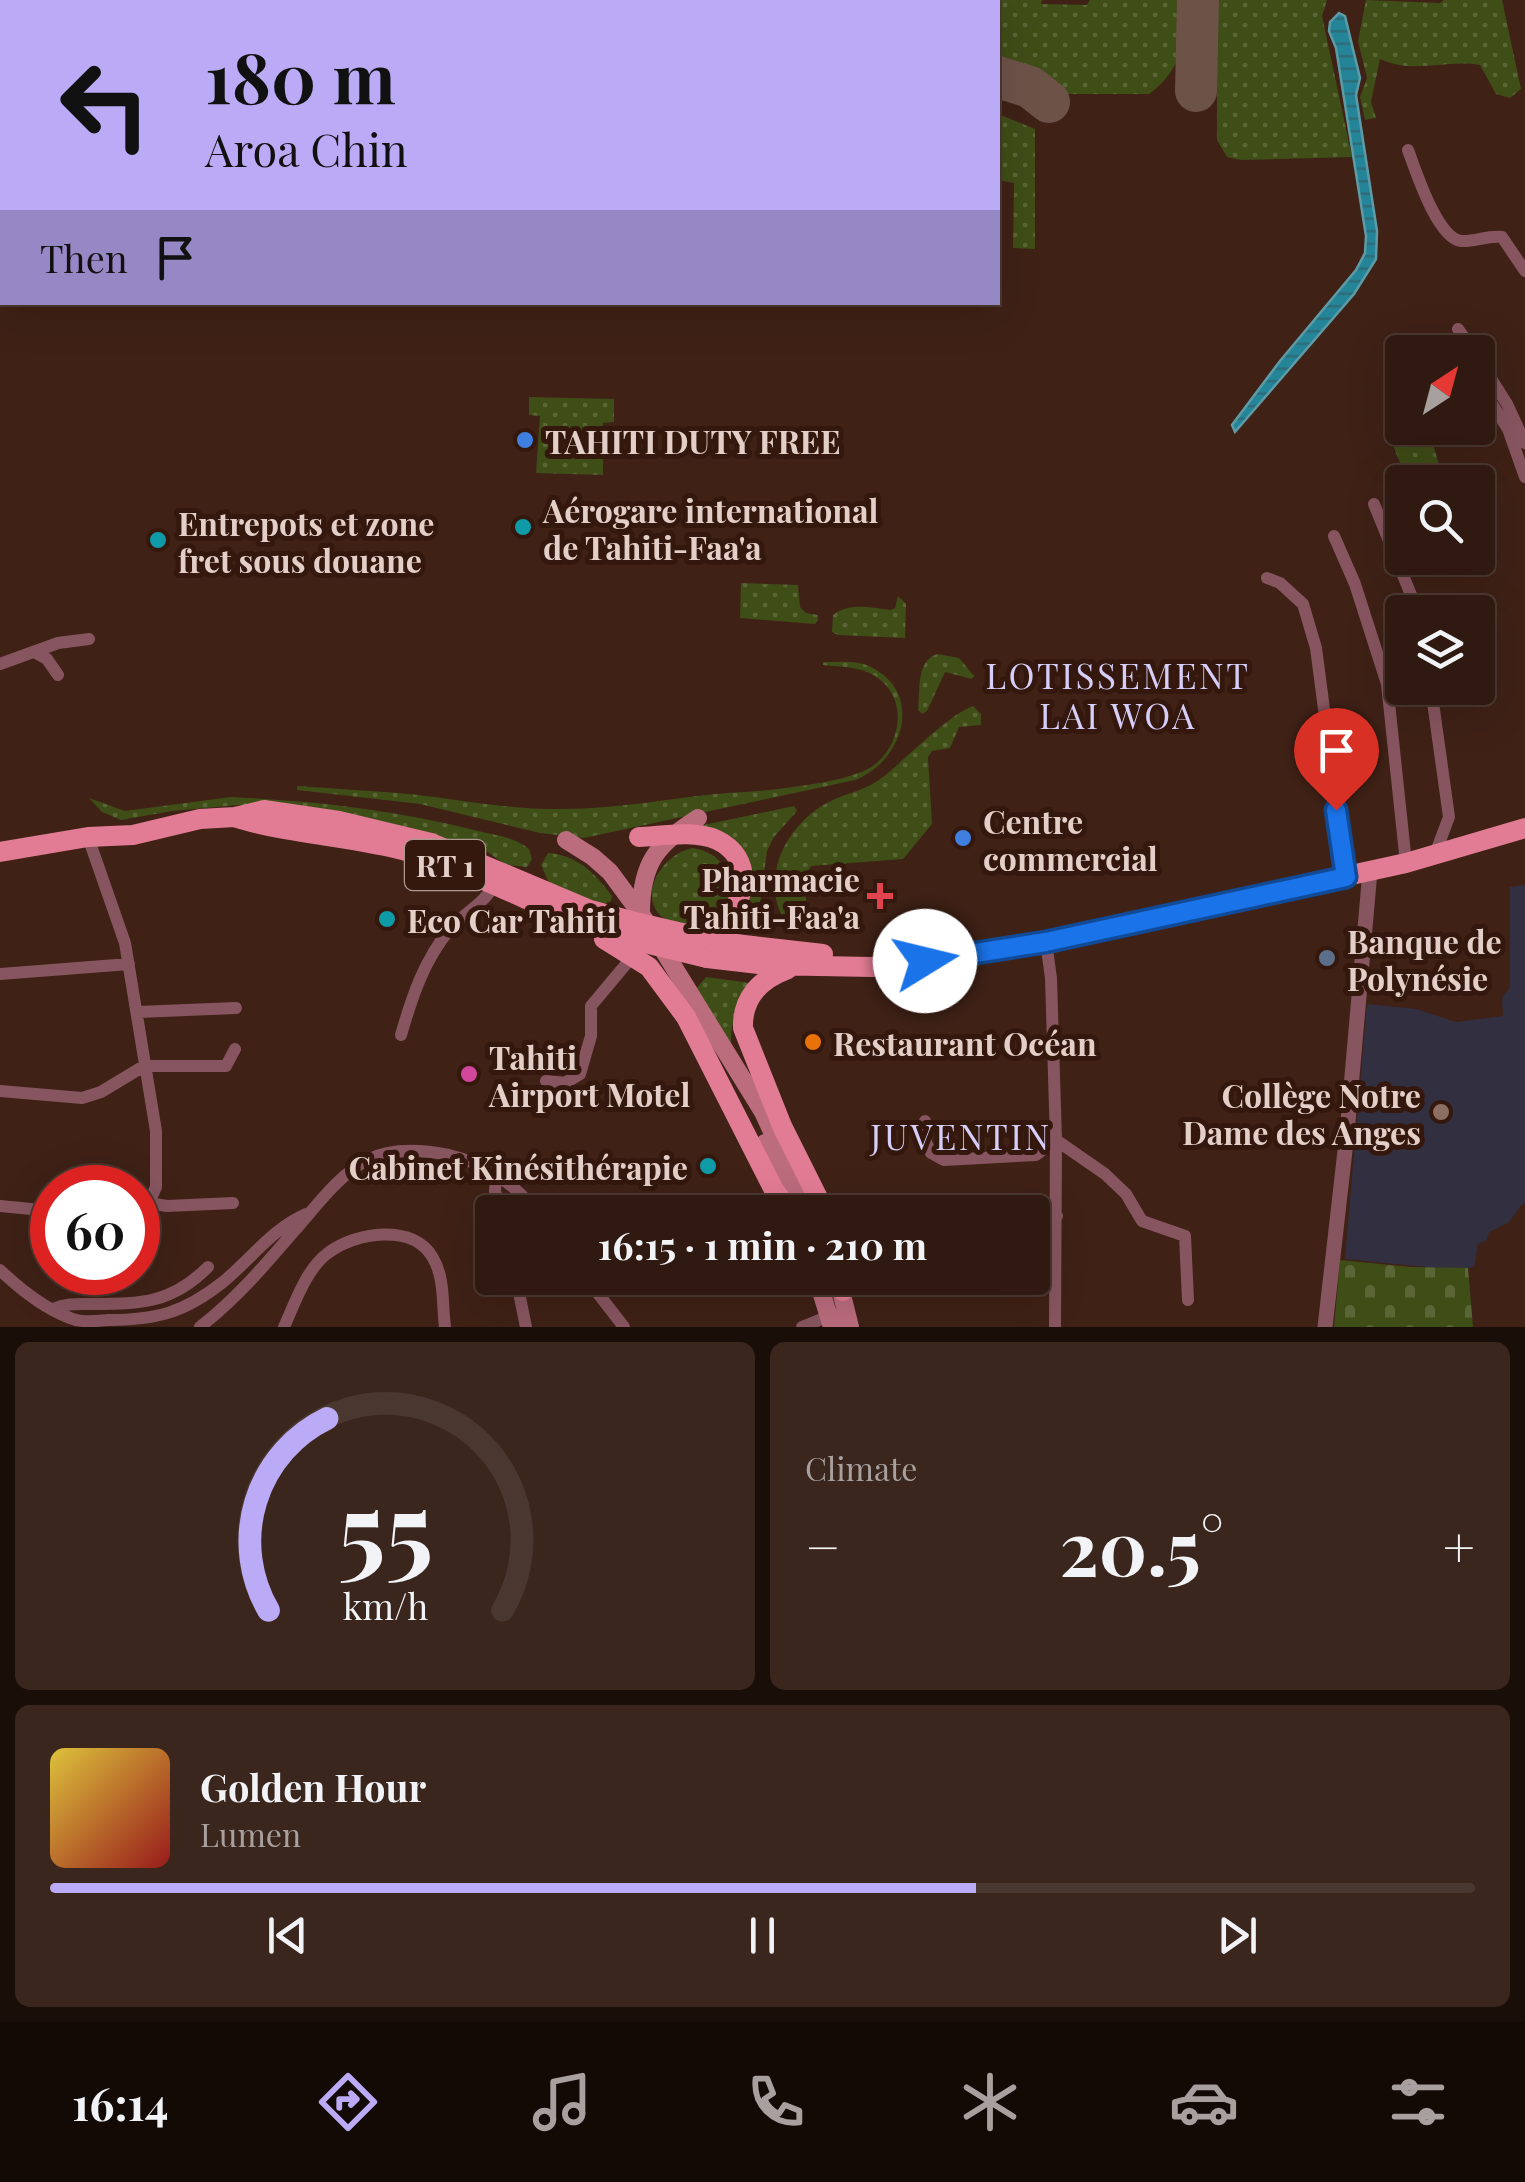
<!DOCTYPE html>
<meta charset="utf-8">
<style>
:root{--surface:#2f1910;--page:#3b261e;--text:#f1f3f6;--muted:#a7a09f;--line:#4a3830;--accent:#bbaaf6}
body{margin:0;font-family:"Playfair Display",serif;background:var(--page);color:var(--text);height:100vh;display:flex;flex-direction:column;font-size:38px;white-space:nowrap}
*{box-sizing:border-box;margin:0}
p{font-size:32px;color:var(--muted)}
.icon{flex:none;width:55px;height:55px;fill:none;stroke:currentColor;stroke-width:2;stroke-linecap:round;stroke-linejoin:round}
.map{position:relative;height:1327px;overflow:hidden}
.side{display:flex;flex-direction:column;gap:15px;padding:15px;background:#1a0e09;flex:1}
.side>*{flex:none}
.guide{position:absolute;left:0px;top:0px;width:1000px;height:305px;box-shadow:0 10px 40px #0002,0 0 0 2px var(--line);background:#bbaaf6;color:#111;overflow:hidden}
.needle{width:65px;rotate:36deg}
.tools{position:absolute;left:1385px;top:335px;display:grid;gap:20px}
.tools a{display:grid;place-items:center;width:110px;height:110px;border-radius:10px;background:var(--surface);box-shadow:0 10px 40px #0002,0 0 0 2px var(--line);font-size:50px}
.speed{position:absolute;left:30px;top:1165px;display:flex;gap:20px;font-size:50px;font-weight:700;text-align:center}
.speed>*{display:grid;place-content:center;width:130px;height:130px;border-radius:50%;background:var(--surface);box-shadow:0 10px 40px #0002,0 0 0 2px var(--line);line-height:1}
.speed .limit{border:15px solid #d22;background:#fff;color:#111}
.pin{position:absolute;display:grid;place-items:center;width:85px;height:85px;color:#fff;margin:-102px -42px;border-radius:50% 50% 50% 0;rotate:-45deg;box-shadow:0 0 10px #0007}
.pin .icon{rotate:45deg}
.me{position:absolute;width:110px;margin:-55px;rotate:81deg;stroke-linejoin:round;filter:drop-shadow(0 0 8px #0008)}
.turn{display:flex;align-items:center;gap:35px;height:210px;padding:0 40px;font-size:45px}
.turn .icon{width:130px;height:130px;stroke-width:2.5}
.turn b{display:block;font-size:70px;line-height:85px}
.then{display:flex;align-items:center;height:95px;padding:0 40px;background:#0003;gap:20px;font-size:38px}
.big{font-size:75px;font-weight:700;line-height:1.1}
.side .card{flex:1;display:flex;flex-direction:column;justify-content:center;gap:15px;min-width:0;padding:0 35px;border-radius:15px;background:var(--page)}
.side .dial{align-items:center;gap:0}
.dial svg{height:260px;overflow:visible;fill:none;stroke:var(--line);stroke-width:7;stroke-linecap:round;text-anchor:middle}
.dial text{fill:var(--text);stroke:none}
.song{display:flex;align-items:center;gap:30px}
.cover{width:120px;height:120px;border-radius:15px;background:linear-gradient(135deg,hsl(50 70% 55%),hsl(0 70% 35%))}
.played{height:10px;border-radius:5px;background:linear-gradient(90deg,var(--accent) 65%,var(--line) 65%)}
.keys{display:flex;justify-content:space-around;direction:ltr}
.heat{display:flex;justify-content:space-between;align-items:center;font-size:55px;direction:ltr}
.side .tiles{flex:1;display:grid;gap:15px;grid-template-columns:1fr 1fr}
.card:last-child{grid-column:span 2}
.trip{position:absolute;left:475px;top:1195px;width:575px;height:100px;border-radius:10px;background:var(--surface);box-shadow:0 10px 40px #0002,0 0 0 2px var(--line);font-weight:700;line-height:100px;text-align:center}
.dock{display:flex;height:160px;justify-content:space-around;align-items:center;background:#130a06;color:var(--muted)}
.dock .icon{width:70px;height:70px}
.dock .selected{color:var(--accent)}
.dock b{font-size:45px;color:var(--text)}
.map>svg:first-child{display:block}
</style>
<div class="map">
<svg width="1525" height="1327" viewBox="0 0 1525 1327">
<defs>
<pattern id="grass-dots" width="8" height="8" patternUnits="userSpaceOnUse" patternTransform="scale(2.5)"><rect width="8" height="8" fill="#3f4d17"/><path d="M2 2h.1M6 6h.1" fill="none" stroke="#5b6637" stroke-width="1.8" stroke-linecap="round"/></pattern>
<pattern id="cemetery-stones" width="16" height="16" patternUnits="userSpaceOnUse" patternTransform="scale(2.5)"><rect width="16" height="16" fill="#3f4d17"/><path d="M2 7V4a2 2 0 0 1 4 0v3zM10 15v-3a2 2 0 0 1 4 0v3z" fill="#5b6637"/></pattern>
<pattern id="water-rules" width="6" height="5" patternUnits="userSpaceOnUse" patternTransform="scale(2.5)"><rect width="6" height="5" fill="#248599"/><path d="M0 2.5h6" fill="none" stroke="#2f6c78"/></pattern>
</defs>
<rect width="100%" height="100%" fill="#3f2116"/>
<!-- education -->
<path fill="#322f40" d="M 1525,885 L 1525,1206 L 1523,1203 L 1508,1223 L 1489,1232 L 1487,1240 L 1478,1244 L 1474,1267 L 1457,1270 L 1345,1259 L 1367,1004 L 1416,1009 L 1456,1022 L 1503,1016 L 1502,998 L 1510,987 L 1510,887 Z"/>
<!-- grass -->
<path fill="url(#grass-dots)" d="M 0,0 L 491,0 L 2,2 L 0,74 Z
M 696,0 L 1042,0 L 1041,4 L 1087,5 L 1090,0 L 1182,0 C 1181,43 1187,65 1149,94 L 1062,94 L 1029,73 L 998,61 L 998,2 Z
M 1217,0 L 1327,0 L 1322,16 L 1352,157 L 1241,160 L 1227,157 L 1217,140 Z
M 1366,0 L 1440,3 L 1444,0 L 1502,0 L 1521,89 L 1510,98 L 1496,94 L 1480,65 C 1445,59 1414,75 1380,59 L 1371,102 L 1376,118 L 1365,120 L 1360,97 L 1367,78 L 1358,41 Z
M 998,114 L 1035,129 L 1035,249 L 1013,248 L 1014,183 L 998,180 Z
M 1399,392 L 1402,394 L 1402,428 L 1428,428 L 1441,471 L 1428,479 L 1411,480 C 1394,459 1389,431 1387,405 Z
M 529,397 L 614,399 L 614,422 L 603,423 L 603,475 L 536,473 L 540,416 L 529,415 Z
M 741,583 L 798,585 L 800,607 L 806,613 L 818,615 L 818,620 L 815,624 L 740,618 Z
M 898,596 L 906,604 L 905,638 L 838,635 L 832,632 L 833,615 C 850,602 871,608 891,610 L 895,608 Z
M 938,654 L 959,658 L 974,676 L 972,679 L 945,672 L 927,711 L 922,714 L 918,710 C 920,691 916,659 938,654 Z
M 823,662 C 838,662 855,660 869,666 C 925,692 904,761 855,780 L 584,838 L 540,833 L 420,804 L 297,790 L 297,786 C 338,789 379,791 419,795 C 468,801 514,810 564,809 C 615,809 665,799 716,794 C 736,792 756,792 777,789 C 802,786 852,780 873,766 C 902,745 909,697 875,676 C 859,666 840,667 823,665 Z
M 973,706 L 981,714 L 981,725 L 959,727 L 950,748 L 932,751 L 928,757 L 932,824 L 903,859 L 811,866 L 806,875 L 806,928 L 800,934 C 784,925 776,908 775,890 C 772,852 800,814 835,799 C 851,792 868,789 883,777 C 907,758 947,716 973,706 Z
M 231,797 C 316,801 396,810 478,831 C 495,835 515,837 529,849 L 532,859 L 527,867 L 506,865 L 486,851 L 239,805 L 172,811 L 121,820 L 102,812 L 89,798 L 125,811 Z
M 794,806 L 797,811 L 774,837 L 767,851 L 760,904 L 752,923 L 729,946 L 715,939 L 748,880 L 699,826 Z
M 693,848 C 721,852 744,881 725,907 C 720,915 706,920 698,925 C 688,923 667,923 660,915 C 637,890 667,852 693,848 Z
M 548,853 C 577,855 595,873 612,896 L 611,901 L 603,904 L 550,885 L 541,865 Z
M 706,977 L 751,983 C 738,1006 728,1023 732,1050 L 695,990 Z"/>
<!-- cemetery -->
<path fill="url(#cemetery-stones)" d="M 1340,1260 L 1411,1267 L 1468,1268 L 1473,1327 L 1334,1327 Z"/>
<!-- water -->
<path fill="url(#water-rules)" stroke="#5d9ba7" stroke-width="2.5" d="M 1339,13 L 1345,16 L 1360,78 L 1356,95 L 1377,231 L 1376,259 L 1354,294 L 1235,432 L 1232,425 L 1280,361 L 1356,270 L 1365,253 L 1366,236 L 1336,48 L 1329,31 L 1330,22 Z"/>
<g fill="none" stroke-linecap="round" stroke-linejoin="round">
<!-- stream -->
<path stroke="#5d9ba7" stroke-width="5" d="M 69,0 L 118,0"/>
<!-- taxiway -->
<path stroke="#6d5248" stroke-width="42" d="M 582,2 L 582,0
M 998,77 L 1030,87 L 1049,102
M 1196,91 L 1198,0
M 0,111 L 2,109
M 0,265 L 2,267"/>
<!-- minor -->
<path stroke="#875560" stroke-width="12" d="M 1408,150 C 1416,171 1437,238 1461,241 C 1475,242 1488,235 1502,237 L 1525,271
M 1458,329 L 1474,352
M 1478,358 L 1507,404 L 1525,443
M 1490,401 L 1508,429 L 1525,477
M 1374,504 L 1418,612
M 1334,536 L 1355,584 L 1387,684 L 1406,863
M 1267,578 L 1280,583 L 1303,604 L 1316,648 L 1346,877
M 34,652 L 47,659 L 58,675
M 0,664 L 58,643 L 89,639
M 1431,688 L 1449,817 L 1434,857
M 88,837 L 125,943 L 156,1131 L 156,1187 L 149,1203 L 138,1212
M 1046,942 L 1051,978 L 1056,1140 L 1055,1327
M 0,974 L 129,964
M 138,1012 L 236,1008
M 401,1035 C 412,997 424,960 450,929 C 464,913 485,903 494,885
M 546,1081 L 565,1083 L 580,1074 L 591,1036 L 591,1006 L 632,957
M 0,1091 L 82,1098 L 101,1092 L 144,1066 L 226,1066 L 235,1049
M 925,1121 L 925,1140 L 931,1153 L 944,1160 L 1036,1155 L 1056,1140 L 1105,1174 L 1126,1194 L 1142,1221 L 1185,1236 L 1188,1300
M 496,1174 L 495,1191 L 501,1212
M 149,1203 L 167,1206 L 233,1203
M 0,1206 L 52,1211
M 1032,1222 L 1057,1216
M 0,1270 C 20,1289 43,1308 70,1318 C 81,1323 96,1321 108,1320 C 156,1320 184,1313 223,1282 C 251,1259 272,1229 306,1214
M 516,1278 L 526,1327
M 586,1278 L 624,1327
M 53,1309 C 67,1303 76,1304 92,1304 C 142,1304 172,1303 208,1267
M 200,1327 C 237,1298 266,1264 296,1229 C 317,1205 338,1176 367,1160 C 391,1148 424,1150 449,1155 C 487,1164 513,1183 537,1212
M 284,1327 C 295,1303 306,1269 328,1253 C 355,1232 414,1223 433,1258 C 445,1278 442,1305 445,1327
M 802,1327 L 834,1314"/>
<!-- tertiary -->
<path stroke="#875560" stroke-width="15" d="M 1325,1327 L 1347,1133 L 1370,871"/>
<!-- secondary -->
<path stroke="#bb6c7d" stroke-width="18" d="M 566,840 L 593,857 L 610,872 L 641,914 L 763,1112 L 809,1212
M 641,913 C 641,863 657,844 698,818
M 765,1143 L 789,1197
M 817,1278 L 832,1327
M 838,1279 L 850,1327"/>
<!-- primary -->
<path stroke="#e27c94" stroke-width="20" d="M 237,818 C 293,835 353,836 410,852 C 491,876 562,924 645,943
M 639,837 C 662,836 695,830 717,840 C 753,857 749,901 720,923 C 712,929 701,931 691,935
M 0,852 L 88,837 L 133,835 L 200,819 L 235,817 L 264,810 L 339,821 L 431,843 L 590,910 L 635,922
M 693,935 L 736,944 L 823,954
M 604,939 L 649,967 L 686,1017 L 774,1190 L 791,1212
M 707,958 L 767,965 L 872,967 L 1021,947 L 1406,863 L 1525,828
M 788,969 C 760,979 742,998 743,1028 L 782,1126 L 825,1212
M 840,1278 L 843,1291"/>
<!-- primary-bridge -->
<path stroke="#e27c94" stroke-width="20" d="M 635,922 L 691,935
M 645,943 L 707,958"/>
</g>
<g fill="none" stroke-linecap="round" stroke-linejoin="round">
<!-- route casing -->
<g stroke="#114b97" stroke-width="25">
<path id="route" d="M 925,961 L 1046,942 L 1346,877 L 1336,810"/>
</g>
<!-- route -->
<use href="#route" stroke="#1a73e8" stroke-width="18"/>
</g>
<!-- markers -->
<g fill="#3f7fe0" stroke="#34180d" stroke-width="4">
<circle cx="525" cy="440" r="10"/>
<circle cx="963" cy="838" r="10"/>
</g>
<g fill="#0f9aa8" stroke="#34180d" stroke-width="4">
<circle cx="523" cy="527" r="10"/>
<circle cx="158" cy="540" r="10"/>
<circle cx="387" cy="919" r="10"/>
<circle cx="708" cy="1166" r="10"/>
</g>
<path fill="#e0444e" stroke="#34180d" stroke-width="4" d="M875 881h10v10h10v10h-10v10h-10v-10h-10v-10h10z"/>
<circle fill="#5c6f8a" stroke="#34180d" stroke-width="4" cx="1327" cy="958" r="10"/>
<circle fill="#e8710a" stroke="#34180d" stroke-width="4" cx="813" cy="1042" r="10"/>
<circle fill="#d1479c" stroke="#34180d" stroke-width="4" cx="469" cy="1074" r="10"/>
<circle fill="#8d6e63" stroke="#34180d" stroke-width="4" cx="1441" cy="1112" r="10"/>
<g text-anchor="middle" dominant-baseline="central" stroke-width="10" stroke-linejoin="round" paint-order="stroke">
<!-- shield labels -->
<rect fill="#34180d" stroke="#ae9890" stroke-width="2.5" x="405" y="840" width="80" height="50" rx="8"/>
<g font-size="30" font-weight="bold" fill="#e3cfc8">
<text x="445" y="865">RT 1</text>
</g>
<!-- poi labels -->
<g font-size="32" font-weight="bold" fill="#e3cfc8" stroke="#34180d" text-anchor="start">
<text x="545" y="440">TAHITI DUTY FREE</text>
<text x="543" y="509">Aérogare international<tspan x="543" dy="37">de Tahiti-Faa'a</tspan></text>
<text x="178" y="522">Entrepots et zone<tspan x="178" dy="37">fret sous douane</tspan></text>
<text x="983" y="820">Centre<tspan x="983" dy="37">commercial</tspan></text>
<text x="860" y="878" text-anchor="end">Pharmacie<tspan x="860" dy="37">Tahiti-Faa'a</tspan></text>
<text x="407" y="919">Eco Car Tahiti</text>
<text x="1347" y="940">Banque de<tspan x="1347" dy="37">Polynésie</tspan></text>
<text x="833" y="1042">Restaurant Océan</text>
<text x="489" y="1056">Tahiti<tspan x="489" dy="37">Airport Motel</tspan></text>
<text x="1421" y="1094" text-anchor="end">Collège Notre<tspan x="1421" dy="37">Dame des Anges</tspan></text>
<text x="688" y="1166" text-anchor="end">Cabinet Kinésithérapie</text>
</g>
<!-- neighbourhood labels -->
<g font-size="35" letter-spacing="2.5" fill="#d6cef9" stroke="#34180d">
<text x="1118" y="674">LOTISSEMENT<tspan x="1118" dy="40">LAI WOA</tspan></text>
<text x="961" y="1135">JUVENTIN</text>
</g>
</g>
</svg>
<div class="tools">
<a><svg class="needle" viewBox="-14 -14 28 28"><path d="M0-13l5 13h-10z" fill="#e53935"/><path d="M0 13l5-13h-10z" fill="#a7a09f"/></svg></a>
<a><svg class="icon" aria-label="search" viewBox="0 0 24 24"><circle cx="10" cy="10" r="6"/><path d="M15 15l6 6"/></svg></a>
<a><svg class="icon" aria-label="layers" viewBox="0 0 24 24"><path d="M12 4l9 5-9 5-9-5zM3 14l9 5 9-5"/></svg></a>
</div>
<div class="speed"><div class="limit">60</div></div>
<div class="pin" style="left:1336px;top:810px;background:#d93025"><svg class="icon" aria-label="arrive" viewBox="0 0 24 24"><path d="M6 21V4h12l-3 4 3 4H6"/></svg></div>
<svg class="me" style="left:925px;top:961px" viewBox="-20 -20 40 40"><circle r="19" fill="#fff"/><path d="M0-13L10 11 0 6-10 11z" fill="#1a73e8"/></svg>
<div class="trip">16:15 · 1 min · 210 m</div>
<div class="guide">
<div class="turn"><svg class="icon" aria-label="left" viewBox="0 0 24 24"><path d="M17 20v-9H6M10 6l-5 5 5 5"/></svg><div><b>180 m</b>Aroa Chin</div></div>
<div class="then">Then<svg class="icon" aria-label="arrive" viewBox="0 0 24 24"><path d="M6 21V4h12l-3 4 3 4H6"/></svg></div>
</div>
</div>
<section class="side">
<div class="tiles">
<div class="card dial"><svg viewBox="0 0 100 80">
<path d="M14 69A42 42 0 1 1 86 69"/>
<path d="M14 69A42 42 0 0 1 32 10" stroke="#bbaaf6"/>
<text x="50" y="56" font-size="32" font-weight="700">55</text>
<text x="50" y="72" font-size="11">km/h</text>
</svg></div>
<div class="card"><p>Climate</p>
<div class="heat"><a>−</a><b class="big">20.5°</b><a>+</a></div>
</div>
<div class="card">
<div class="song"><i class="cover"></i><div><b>Golden Hour</b><p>Lumen</p></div></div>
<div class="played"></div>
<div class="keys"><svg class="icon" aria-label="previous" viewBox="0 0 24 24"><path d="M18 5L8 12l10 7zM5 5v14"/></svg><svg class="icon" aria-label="pause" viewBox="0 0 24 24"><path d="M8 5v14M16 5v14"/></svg><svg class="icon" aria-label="next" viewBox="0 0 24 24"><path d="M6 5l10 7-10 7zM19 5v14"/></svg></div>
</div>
</div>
</section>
<nav class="dock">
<b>16:14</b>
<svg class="icon selected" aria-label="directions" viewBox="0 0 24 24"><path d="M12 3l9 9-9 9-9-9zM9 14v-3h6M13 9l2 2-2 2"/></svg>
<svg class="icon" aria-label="music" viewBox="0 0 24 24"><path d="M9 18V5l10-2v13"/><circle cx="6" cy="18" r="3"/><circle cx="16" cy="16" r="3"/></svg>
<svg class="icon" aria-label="phone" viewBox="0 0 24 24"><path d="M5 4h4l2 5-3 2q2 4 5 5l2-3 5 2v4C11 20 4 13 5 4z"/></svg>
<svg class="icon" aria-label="climate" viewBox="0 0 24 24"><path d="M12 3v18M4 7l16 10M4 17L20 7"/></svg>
<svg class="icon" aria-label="car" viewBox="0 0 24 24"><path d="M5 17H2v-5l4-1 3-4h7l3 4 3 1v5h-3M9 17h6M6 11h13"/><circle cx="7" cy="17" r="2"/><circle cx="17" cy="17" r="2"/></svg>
<svg class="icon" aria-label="filters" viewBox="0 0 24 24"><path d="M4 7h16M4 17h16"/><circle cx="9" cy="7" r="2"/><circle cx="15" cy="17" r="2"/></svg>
</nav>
